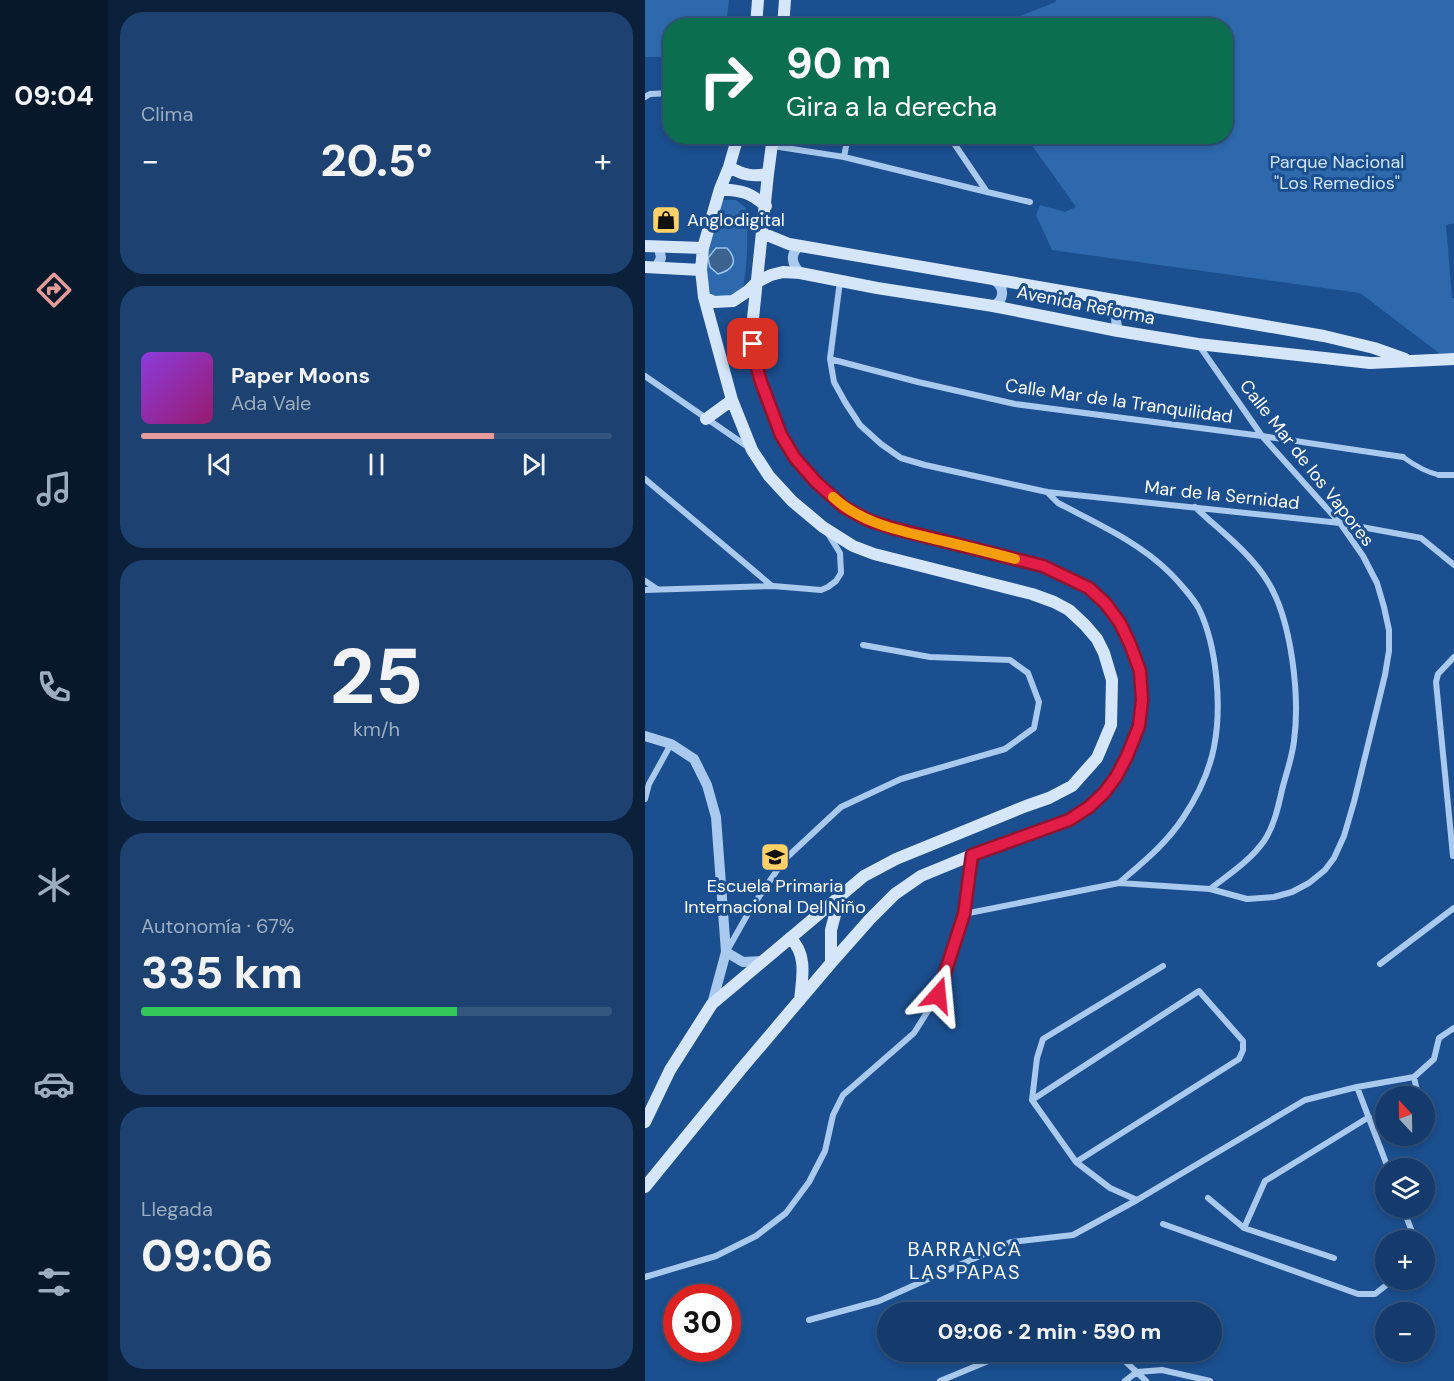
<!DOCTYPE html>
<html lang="es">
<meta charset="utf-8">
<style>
:root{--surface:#143b6b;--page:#1d4271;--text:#f1f3f6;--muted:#9dadc1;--line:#33557e;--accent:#e69b98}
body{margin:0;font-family:"DM Sans",sans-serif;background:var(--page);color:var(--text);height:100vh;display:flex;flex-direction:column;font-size:22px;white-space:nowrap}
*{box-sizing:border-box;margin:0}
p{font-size:20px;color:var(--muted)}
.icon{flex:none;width:33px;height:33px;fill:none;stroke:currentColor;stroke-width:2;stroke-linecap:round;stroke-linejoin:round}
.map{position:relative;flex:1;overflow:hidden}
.sheet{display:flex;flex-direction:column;gap:12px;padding:12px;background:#0b203b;width:537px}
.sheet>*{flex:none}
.top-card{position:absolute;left:18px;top:18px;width:570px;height:126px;border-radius:24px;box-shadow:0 3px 9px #0003,0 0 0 2px var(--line);background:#0b6e4f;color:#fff;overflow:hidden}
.needle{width:39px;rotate:338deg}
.fabs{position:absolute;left:730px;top:1086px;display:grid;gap:12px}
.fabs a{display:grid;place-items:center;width:60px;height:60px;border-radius:50%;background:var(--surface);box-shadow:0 3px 9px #0003,0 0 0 2px var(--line);font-size:30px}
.speed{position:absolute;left:18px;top:1284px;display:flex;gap:12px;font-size:30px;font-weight:700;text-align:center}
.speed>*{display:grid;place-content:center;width:78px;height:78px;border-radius:50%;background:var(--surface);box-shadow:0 3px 9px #0003,0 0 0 2px var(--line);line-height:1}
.speed .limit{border:9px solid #d22;background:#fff;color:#111}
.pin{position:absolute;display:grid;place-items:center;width:51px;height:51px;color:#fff;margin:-26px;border-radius:12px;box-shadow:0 3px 9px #0006}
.me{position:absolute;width:66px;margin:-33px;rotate:18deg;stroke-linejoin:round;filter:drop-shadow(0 0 4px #0008)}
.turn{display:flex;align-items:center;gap:21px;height:126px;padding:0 24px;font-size:27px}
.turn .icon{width:78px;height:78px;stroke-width:2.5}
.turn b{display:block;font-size:42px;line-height:51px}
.big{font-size:45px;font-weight:800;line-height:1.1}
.sheet .tile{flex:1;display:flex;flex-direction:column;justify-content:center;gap:9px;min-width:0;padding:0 21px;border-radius:24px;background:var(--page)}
.sheet .dial{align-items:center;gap:0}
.dial b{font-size:78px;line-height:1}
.song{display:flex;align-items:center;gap:18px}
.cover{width:72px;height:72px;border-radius:9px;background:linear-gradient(135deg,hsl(270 70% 55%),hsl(320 70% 35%))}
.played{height:6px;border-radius:3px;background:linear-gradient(90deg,var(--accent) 75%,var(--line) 75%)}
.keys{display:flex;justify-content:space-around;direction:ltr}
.heat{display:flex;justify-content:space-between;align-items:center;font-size:33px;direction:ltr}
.charge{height:9px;border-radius:4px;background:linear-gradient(90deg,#34c759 67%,var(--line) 0)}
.trip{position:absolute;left:232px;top:1302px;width:345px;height:60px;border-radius:30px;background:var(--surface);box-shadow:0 3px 9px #0003,0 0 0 2px var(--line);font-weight:800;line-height:60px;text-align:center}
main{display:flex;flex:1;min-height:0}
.dock{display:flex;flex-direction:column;width:108px;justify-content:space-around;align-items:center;background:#08182b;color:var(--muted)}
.dock .icon{width:42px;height:42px}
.dock .current{color:var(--accent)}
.dock b{font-size:27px;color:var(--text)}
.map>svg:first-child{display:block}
</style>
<main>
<nav class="dock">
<b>09:04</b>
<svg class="icon current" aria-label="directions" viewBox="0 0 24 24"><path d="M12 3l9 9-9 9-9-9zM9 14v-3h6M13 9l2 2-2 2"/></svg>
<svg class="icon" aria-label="music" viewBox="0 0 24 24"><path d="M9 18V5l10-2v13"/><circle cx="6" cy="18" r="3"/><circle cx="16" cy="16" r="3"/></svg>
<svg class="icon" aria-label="phone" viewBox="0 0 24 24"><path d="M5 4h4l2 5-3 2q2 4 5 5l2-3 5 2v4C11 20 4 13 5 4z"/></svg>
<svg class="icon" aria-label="climate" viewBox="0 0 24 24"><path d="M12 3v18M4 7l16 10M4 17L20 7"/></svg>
<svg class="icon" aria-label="car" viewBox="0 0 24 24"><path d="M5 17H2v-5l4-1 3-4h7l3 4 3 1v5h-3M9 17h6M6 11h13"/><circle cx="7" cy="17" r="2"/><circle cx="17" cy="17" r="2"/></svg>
<svg class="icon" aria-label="filters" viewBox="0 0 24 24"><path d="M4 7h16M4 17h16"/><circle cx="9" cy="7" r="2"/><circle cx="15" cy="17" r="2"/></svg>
</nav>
<section class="sheet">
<div class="tile"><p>Clima</p>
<div class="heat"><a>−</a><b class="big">20.5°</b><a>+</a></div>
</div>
<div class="tile">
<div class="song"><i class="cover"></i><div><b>Paper Moons</b><p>Ada Vale</p></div></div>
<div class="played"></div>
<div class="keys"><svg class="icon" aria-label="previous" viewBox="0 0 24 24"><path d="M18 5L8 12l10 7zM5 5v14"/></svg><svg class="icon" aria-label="pause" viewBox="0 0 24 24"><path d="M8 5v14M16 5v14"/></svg><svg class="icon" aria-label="next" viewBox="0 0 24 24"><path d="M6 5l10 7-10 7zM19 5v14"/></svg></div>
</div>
<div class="tile dial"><b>25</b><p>km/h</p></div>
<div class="tile"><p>Autonomía · 67%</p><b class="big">335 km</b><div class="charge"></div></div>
<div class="tile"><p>Llegada</p><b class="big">09:06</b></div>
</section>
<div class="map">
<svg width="809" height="1381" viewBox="0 0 809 1381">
<rect width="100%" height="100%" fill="#1b4f8f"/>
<!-- green -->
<path fill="#2e69ad" d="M 0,0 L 84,0 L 81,25 L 26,26 L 25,57 L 0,57 Z
M 411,0 L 809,0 L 809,223 L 801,225 L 807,298 L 809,298 L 809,353 L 794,353 L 715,293 L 407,250 L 391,215 L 395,205 L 420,212 L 431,207 L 381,137 L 580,136 L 580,26 L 352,25 L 411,2 Z
M 77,200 L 91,200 L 101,208 C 103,235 103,262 98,288 L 77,301 L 62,294 L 59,260 Z"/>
<!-- water -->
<path fill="#3c6290" stroke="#9cc4f0" stroke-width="1.5" d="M 71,248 L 82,248 C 94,261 88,270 73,274 L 65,267 L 63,258 Z"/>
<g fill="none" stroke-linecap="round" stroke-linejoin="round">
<!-- pedestrian -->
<path stroke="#a9c9ee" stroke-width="5" d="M 758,457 C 769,465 780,472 794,475"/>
<!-- minor -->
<path stroke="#a9c9ee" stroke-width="6" d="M 0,97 L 5,94 L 26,93
M 304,136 L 342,192
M 128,146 L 199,157 L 342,192 L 385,202
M 199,157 L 203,136
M 195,281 L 185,359 L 189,382 L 200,402 L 215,425 L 236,444 L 256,458 L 280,465 L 402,492 L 695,523 L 776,538 L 809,565
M 185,359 L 273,382 L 370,404 L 617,436 L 758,457
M 0,376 L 103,447
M 794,475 L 809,475
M 0,479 L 127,586
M 402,492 L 413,503 C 451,523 494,542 525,573 C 533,581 549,599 554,609 C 572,646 577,707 569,747 C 564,773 552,797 538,818 C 521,844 497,863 474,883
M 550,507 C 575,531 605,552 623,582 C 647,621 655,697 649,741 C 647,758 641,774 637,790 C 633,808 629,826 619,841 C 605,861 583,875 565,889
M 0,581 L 12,589
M 0,590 L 128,586 L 176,590 L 183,587 L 191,581 L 196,573 L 195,553 L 182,532
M 0,799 L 4,784 L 26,744
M 808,856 L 791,682 L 793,674 L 809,657
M 319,914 L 474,883 L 565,889 L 602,899 L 629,897 L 647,892 L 664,883 L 680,870 L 689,858 L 699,836 L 709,802 L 740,675 L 744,651 L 744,630 L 739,607 L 732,583 L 718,556 L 695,523 L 617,436 L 553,344
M 83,949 L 105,910 L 139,860 L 196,807 L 256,779 L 360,749 L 389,728 L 394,702 L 383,673 L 365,660 L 285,657 L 218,645
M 735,964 L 809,908
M 769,1077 L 773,1096
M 712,1087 L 743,1168
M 387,1100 L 554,991 L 598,1041 L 598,1050 L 594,1059 L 431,1162
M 563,1198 L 599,1228 L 689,1258
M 492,1200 L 465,1188 L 431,1162 L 387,1100 L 392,1058 L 398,1039 L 518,966
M 758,1208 L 767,1232 L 766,1240
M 518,1224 L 713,1294 L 730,1294 L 744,1283 L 746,1280
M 599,1228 L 620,1181 L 724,1117
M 0,1277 L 71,1256 L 111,1236 L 141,1213 L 164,1182 L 180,1151 L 188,1115 L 198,1095 L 269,1033 L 293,995 L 319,914 L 327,856
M 164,1320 L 234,1301 L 366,1242 L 428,1235 L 492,1200 L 660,1100 L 712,1087 L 769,1077 L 789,1059 L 794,1038 L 809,1028
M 435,1352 L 480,1361 L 501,1381
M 492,1372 L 517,1370 L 565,1381
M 295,1381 L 365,1352
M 480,1381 L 492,1372"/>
<!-- tertiary -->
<path stroke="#a9c9ee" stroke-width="10" d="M 155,246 C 144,254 147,264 155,273
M 11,268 L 16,258 L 14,247
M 348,306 C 360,300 360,287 349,280
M 473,331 C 469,319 472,311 478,301
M 0,736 L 26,744 L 49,759 L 62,785 L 71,817 L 81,952 L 67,1004
M 81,952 L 98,962 L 118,961"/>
<!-- secondary -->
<path stroke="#d6e6fa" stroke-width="12" d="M 111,26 L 113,0
M 138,26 L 140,0
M 84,167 C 98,175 108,177 123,174
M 75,189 C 97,191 103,191 121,206
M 117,233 L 144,244 L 679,336 L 729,348 L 760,359
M 0,246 L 58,248
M 0,267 L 56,270
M 59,297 L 69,302 L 88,301 L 103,291 L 112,282 L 126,275 L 138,272 L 155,273 L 232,288 L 348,306 L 473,331 L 553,344 L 725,363 L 809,359
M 61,419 L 87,400
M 145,938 C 163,954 157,979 155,1000
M 186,963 L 186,930 L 195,896
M 0,1122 L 25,1070 L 67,1004 L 219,876 L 251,859 L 381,806 L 404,798 L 427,786 L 452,758 L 466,725 L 467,680 L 459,653 L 452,639 L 440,625 L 424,610 L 409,602 L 387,594 L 229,554 L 208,546 L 178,527 L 147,501 L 124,476 L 107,450 L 87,400 L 59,297 L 56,270 L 58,248 L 75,189 L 84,167 L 93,136
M 0,1187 L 97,1068 L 186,963 L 225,919 L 250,894 L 276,876 L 327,855 L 424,820 L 444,807 L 459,793 L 471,777 L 482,756 L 494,726 L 497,700 L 495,671 L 485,644 L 475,623 L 461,605 L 444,588 L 398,566 L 247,528 L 223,520 L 199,507 L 171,482 L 150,458 L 137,435 L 116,382 L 110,361 L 107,328 L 123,174 L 128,136"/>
</g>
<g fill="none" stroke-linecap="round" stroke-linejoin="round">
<!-- route casing -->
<g stroke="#92132f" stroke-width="15">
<path id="route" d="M 108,344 L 110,361 L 116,382 L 136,435 L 150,458 L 171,482 L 199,507 L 223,520 L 247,528 L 398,566 L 444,588 L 461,604 L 475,623 L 485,644 L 495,671 L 497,700 L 494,726 L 482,756 L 471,777 L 459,793 L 444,807 L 424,820 L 327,855 L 319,914 L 293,995"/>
</g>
<!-- route -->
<use href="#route" stroke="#e11d48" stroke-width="10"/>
<!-- slow -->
<path stroke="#f59e0b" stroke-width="10" d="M 188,497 C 216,523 253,530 289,539 C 316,545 343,552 370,559"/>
</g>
<!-- icons -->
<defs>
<g id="shop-square" transform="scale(1.5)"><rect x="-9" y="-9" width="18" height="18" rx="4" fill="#ffd166" stroke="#1b4f8f"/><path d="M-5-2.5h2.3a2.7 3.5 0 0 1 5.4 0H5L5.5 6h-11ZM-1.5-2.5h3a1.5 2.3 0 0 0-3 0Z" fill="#111"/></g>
<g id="school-square" transform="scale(1.5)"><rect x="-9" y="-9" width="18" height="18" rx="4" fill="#ffd166" stroke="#1b4f8f"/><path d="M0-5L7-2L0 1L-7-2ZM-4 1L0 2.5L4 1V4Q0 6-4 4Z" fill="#111"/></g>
</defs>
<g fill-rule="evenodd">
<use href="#shop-square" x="21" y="220"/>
<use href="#school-square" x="130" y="857"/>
</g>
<g text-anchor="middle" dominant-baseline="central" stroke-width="6" stroke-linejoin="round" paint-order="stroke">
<!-- park labels -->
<g font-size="18" fill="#cfe3fa" stroke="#1b4f8f">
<text x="692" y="162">Parque Nacional<tspan x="692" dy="21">"Los Remedios"</tspan></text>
</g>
<!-- poi labels -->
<g font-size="18" fill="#fff" stroke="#1b4f8f" text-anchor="start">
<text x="42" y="220">Anglodigital</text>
<text x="130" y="886" text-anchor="middle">Escuela Primaria<tspan x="130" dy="21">Internacional Del Niño</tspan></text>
</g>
<!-- street labels -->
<g font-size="18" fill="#fff" stroke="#1b4f8f">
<text transform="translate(441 305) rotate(11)">Avenida Reforma</text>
<text transform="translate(474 401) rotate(8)">Calle Mar de la Tranquilidad</text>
<text transform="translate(662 463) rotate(52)">Calle Mar de los Vapores</text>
<text transform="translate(577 495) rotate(6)">Mar de la Sernidad</text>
</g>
<!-- neighbourhood labels -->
<g font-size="20" letter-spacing="1.5" fill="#fff" stroke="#1b4f8f">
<text x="320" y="1249">BARRANCA<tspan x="320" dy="23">LAS PAPAS</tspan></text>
</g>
</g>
</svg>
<div class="fabs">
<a><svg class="needle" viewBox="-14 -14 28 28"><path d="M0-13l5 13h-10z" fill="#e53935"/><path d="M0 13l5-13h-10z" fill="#9dadc1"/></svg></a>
<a><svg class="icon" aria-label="layers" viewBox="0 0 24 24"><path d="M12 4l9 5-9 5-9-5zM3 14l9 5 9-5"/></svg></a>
<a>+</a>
<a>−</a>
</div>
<div class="speed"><div class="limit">30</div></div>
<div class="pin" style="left:108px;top:344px;background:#d93025"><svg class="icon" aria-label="arrive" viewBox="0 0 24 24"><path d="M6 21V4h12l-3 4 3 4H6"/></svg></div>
<svg class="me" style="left:293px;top:995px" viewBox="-20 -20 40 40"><path d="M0-17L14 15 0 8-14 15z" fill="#e11d48" stroke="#fff" stroke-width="4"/></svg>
<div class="trip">09:06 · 2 min · 590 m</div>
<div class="top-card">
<div class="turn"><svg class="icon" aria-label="right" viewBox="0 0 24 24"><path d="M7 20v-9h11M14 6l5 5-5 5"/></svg><div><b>90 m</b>Gira a la derecha</div></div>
</div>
</div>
</main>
